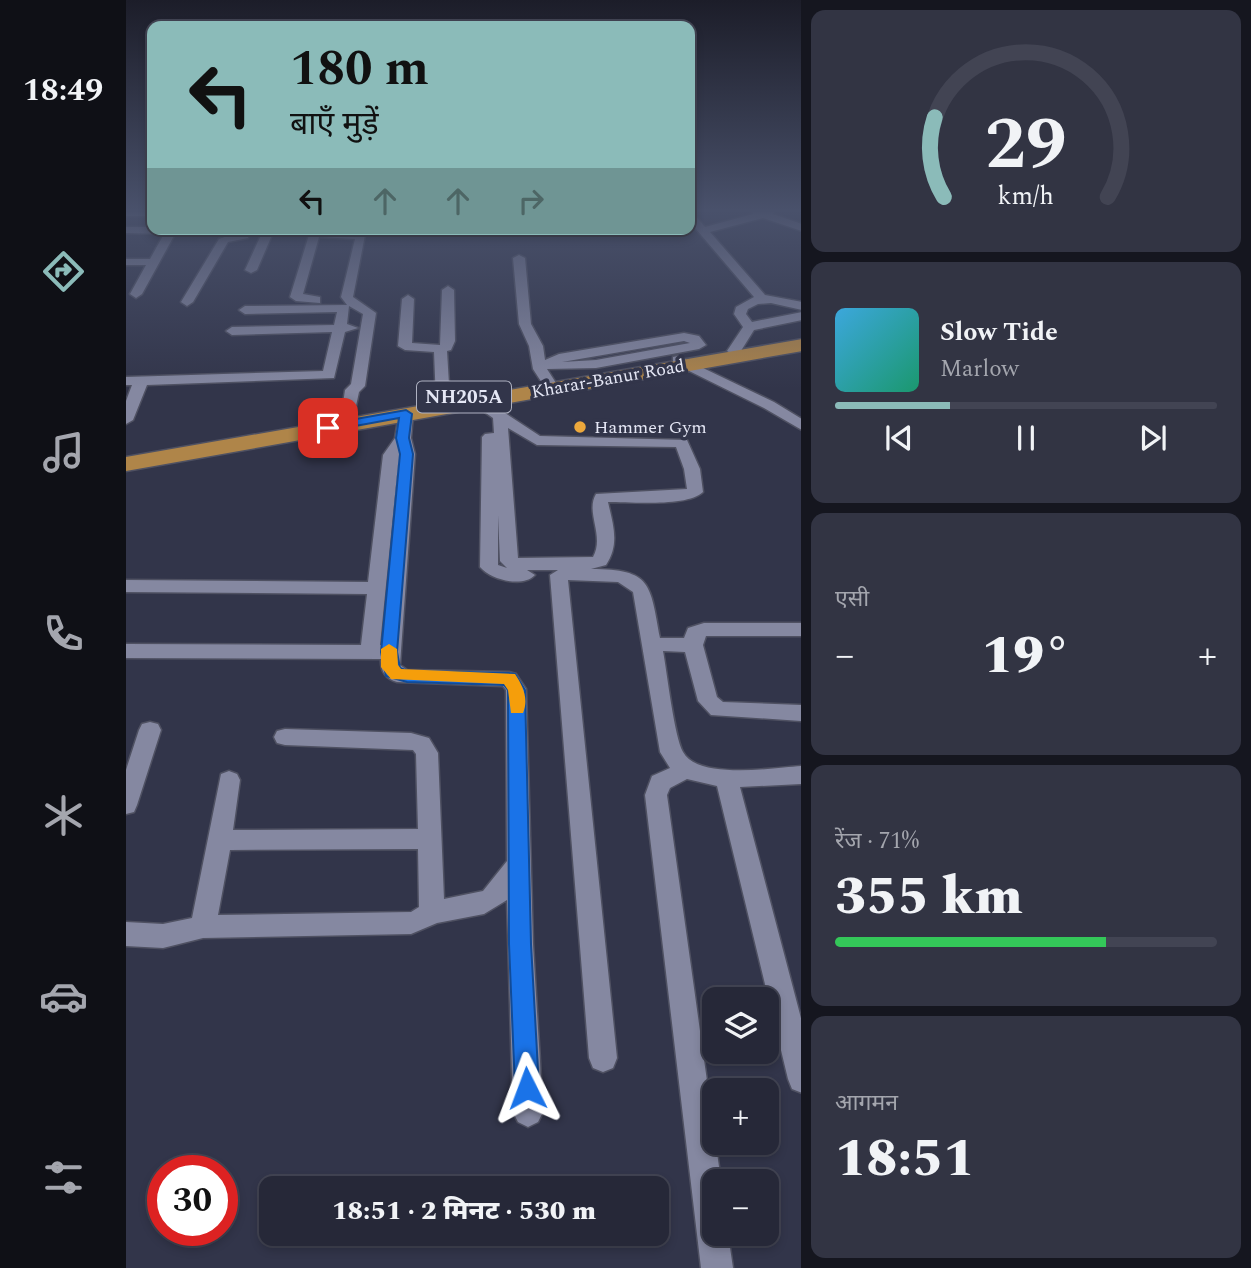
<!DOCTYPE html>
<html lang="hi">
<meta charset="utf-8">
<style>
:root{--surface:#262838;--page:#323443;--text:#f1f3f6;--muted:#a4a6ae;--line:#424453;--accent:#8bbbb9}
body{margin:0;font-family:Spectral,"Noto Sans Devanagari",serif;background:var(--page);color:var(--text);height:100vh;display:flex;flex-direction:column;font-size:26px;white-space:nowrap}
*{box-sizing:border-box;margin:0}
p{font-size:23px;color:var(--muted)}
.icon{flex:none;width:38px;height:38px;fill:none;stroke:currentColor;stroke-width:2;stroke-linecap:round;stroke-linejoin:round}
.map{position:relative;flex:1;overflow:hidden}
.sheet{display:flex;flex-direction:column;gap:10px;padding:10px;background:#15161f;width:450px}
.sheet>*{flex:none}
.hud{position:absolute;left:21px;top:21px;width:548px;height:214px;border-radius:14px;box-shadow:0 4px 10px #0003,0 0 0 2px var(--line);background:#8bbbb9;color:#111;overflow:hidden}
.tools{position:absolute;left:576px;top:987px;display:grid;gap:14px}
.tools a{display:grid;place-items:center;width:77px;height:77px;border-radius:14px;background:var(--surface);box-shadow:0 4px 10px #0003,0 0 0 2px var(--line);font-size:35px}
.speed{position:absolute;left:21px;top:1155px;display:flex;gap:14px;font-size:35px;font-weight:700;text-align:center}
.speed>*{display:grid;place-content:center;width:91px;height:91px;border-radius:50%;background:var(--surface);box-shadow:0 4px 10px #0003,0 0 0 2px var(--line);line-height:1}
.speed .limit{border:10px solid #d22;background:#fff;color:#111}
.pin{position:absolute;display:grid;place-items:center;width:60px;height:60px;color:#fff;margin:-30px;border-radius:14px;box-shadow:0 4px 10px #0006}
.me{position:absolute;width:77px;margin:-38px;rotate:357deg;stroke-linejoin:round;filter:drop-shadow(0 0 5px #0008)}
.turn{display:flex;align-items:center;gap:24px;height:147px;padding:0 28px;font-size:32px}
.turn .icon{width:91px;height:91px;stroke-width:2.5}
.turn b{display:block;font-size:49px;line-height:60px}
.lanes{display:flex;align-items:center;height:66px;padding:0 28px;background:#0003;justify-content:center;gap:35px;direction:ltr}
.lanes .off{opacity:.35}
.big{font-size:52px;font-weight:800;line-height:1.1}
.sheet .tile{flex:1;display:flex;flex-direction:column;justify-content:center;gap:10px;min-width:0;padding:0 24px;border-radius:14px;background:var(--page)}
.sheet .dial{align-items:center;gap:0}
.dial svg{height:182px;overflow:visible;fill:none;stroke:var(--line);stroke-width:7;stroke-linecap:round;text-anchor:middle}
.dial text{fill:var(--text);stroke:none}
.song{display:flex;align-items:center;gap:21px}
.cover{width:84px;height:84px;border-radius:10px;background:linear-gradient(135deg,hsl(200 70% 55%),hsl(160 70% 35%))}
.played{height:7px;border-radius:4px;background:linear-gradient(90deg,var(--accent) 30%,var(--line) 30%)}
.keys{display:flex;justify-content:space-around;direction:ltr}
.heat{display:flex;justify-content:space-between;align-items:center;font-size:38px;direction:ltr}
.charge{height:10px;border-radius:5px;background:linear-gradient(90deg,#34c759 71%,var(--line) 0)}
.trip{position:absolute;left:133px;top:1176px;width:410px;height:70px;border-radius:14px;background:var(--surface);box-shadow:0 4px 10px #0003,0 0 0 2px var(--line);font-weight:800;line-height:70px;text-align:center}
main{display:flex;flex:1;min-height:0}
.tab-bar{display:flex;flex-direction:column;width:126px;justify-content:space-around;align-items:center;background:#0f1016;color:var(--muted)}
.tab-bar .icon{width:49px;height:49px}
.tab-bar .selected{color:var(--accent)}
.tab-bar b{font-size:32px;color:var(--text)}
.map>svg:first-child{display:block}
</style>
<main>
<nav class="tab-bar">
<b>18:49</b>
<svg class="icon selected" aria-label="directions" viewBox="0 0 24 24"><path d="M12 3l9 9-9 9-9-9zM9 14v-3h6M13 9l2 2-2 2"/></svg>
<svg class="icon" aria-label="music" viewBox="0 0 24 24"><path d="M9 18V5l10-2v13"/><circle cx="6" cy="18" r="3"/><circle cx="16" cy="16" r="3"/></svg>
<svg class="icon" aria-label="phone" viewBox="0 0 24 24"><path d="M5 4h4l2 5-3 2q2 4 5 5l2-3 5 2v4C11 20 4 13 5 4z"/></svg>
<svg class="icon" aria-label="climate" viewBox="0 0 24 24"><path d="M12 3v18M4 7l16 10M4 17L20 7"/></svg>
<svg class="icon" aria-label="car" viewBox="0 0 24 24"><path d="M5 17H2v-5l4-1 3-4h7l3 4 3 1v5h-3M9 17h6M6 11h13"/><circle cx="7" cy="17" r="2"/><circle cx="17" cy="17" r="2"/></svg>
<svg class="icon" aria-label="filters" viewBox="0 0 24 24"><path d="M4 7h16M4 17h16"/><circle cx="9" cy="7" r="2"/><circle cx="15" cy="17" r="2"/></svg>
</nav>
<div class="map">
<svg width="676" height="1268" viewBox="0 0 676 1268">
<rect width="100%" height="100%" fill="#32354a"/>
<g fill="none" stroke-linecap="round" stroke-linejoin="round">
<!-- minor casing -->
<g stroke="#4f5162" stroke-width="3">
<path id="minor" d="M 0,212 L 26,212 L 26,216 L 0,216 Z
M 626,212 L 648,212 L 647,214 L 676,224 L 676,231 L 637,218 L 584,232 L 639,295 L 676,302 L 676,310 L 645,303 L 632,304 L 622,309 L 620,314 L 626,322 L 676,312 L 676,320 L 628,330 L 613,354 L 608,355 L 601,351 L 617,327 L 608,314 L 610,307 L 628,297 L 564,222 L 564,213 L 568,214 L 579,227 L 627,214 Z
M 0,227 L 26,227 L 26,229 L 189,229 L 221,231 L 239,235 L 227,297 L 250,313 L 239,386 L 233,392 L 227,420 L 222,421 L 215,417 L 219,390 L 225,384 L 237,314 L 223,306 L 221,324 L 232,328 L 219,332 L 208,378 L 21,385 L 7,420 L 0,424 L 0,401 L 6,385 L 0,385 L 0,377 L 197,371 L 206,332 L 106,335 L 100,331 L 106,327 L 208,325 L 211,312 L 119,314 L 113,310 L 119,306 L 221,305 L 215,297 L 229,239 L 193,237 L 177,294 L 194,297 L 194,303 L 170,301 L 164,297 L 183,235 L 146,235 L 131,270 L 125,273 L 119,270 L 135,235 L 122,235 L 122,238 L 102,242 L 67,302 L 61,306 L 55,302 L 93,239 L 107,234 L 49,234 L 16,294 L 10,298 L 4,294 L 20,265 L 0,265 L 0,259 L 24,259 L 38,234 L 0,233 Z
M 393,255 L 399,258 L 405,324 L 417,346 L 419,360 L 433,354 L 558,333 L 573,336 L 580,345 L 573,349 L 470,368 L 421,369 L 430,383 L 423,387 L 418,386 L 407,369 L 403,346 L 393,324 L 387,258 ZM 558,341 L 564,343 L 470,360 L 436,362 Z
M 322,286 L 328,290 L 329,341 L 325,350 L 321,351 L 324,401 L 317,405 L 310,401 L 308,352 L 279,350 L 272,346 L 276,299 L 282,295 L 288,299 L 286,343 L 314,345 L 316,290 Z
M 552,356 L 648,402 L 676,419 L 676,430 L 638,408 L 547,363 L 547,357 Z
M 364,407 L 379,413 L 414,436 L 561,440 L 574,469 L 577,492 C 562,507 505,502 482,502 C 487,525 494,544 480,565 L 465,569 C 526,569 524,584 534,638 L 558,638 L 562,628 L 578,623 L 676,623 L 676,636 L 580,636 L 577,645 L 591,697 L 597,702 L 676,705 L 676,721 L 585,715 L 572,701 L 559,652 L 537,651 C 541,672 548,736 557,752 C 572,780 647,768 676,766 L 676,784 L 614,787 L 676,1022 L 676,1093 L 666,1089 L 662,1079 L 591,786 L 561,779 L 544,788 L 541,795 L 595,1181 L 588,1181 L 588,1234 L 602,1234 L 607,1268 L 575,1268 L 519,795 L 526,776 L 544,768 L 534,752 L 507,592 L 492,582 L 442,580 L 491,1058 L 487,1068 L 477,1072 L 467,1068 L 463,1058 L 424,575 L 432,570 L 401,570 L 409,575 C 397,588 365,580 354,567 L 356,437 L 359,434 L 368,433 L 367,418 L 357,411 ZM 382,428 L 411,445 L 550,447 L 558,469 L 561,489 L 470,494 C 459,512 479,536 467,557 L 392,558 ZM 372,515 L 374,561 L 381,568 L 372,565 Z
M 280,410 L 287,414 L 285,438 L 289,454 L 274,665 L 281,670 L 383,672 L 390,674 L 400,689 L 407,944 L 417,1112 L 412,1122 L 402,1127 L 392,1122 L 387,1112 L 381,900 L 358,914 L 311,923 L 285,934 L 77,938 L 37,948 L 0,946 L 0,922 L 37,924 L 66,918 L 95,774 L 103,771 L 111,774 L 114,780 L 107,830 L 292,829 L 290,754 L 287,750 L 159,745 L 151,743 L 148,737 L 151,731 L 159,729 L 285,733 L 303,738 L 312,753 L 318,899 L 357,891 L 381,861 L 380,690 L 377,686 L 271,682 C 260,679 254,671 255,659 L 0,658 L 0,644 L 235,645 L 241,594 L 0,592 L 0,580 L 242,582 L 257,455 L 269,438 L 273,414 ZM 273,454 L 256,645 L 254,645 ZM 292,849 L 293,907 L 285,912 L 92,915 L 104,850 Z
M 24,722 L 32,724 L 35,730 L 11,805 L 8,812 L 0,814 L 0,770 L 13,730 L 16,724 Z"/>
</g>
<!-- highway casing -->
<g stroke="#4f5162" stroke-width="3">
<path id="highway" d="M 676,339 L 676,351 L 0,471 L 0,457 Z"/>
</g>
<!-- minor -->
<use href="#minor" fill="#8588a1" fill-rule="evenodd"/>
<!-- highway -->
<use href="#highway" fill="#af8549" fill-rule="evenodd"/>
</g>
<!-- sky -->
<linearGradient id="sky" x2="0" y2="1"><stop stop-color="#1c1d29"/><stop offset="0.54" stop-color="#49516b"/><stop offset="1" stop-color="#49516b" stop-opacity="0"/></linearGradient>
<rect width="676" height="389" fill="url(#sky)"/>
<!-- route -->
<path fill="#1a73e8" stroke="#114b97" stroke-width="2" d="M 280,410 L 286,414 L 283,438 L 287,454 L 271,652 L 274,668 L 282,671 L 383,673 L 389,674 L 399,690 L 405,944 L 413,1088 L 409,1096 L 401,1100 L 392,1096 L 389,1088 L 383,944 L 382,690 L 378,685 L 281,682 L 260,676 L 255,652 L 274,454 L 270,438 L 273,418 L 202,431 L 196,428 L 202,424 Z"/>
<!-- slow -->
<path fill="#f59e0b" d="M 263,644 L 271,649 L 272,665 L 275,669 L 389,674 C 397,686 403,699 397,713 L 385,713 L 382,690 L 378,684 L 265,679 L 255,667 L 255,649 Z"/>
<!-- markers -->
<circle fill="#eda83c" stroke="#32354a" stroke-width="2.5" cx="454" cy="427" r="7"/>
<g text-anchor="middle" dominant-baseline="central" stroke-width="7" stroke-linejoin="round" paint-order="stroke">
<!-- far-street labels -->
<g font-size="18" fill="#e5e7f5" stroke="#32354a">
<text transform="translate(482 379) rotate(-10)">Kharar-Banur Road</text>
</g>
<!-- far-poi labels -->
<g font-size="18" fill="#e5e7f5" stroke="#32354a" text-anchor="start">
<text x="468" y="427">Hammer Gym</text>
</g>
<!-- shield labels -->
<rect fill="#32354a" stroke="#afb2c2" stroke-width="2" x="291" y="381.5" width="94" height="31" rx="5"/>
<g font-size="19" font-weight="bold" fill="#e5e7f5">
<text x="338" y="397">NH205A</text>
</g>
</g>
</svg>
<div class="tools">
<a><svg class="icon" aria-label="layers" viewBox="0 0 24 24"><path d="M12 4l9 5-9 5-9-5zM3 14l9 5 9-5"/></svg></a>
<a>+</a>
<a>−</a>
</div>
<div class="speed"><div class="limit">30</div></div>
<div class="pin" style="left:202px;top:428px;background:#d93025"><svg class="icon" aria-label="arrive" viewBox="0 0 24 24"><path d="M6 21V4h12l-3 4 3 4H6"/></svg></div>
<svg class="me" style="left:401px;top:1088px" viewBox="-20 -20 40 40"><path d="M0-17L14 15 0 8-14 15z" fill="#1a73e8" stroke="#fff" stroke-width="4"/></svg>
<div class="trip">18:51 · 2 मिनट · 530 m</div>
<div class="hud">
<div class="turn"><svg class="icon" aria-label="left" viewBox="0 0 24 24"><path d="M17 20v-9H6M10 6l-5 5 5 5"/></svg><div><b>180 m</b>बाएँ मुड़ें</div></div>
<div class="lanes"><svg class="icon" aria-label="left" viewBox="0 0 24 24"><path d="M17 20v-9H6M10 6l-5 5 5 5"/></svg><svg class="icon off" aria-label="ahead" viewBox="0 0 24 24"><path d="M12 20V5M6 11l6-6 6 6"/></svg><svg class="icon off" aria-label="ahead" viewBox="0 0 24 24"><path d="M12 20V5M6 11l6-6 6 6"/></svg><svg class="icon off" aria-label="right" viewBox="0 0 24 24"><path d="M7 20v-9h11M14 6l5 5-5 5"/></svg></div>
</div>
</div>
<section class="sheet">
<div class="tile dial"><svg viewBox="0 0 100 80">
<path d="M14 69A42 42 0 1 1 86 69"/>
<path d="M14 69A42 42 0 0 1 10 34" stroke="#8bbbb9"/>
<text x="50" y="56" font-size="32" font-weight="700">29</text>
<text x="50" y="72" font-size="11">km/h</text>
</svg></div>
<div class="tile">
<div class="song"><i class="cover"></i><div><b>Slow Tide</b><p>Marlow</p></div></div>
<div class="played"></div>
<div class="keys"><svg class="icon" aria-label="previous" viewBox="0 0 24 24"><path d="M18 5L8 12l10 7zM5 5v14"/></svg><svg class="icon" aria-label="pause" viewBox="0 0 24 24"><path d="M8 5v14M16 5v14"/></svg><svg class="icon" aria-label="next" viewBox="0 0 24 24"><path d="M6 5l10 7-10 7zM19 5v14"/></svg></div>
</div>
<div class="tile"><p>एसी</p>
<div class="heat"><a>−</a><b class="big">19°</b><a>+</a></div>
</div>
<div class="tile"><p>रेंज · 71%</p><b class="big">355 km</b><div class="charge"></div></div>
<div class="tile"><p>आगमन</p><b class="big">18:51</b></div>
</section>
</main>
